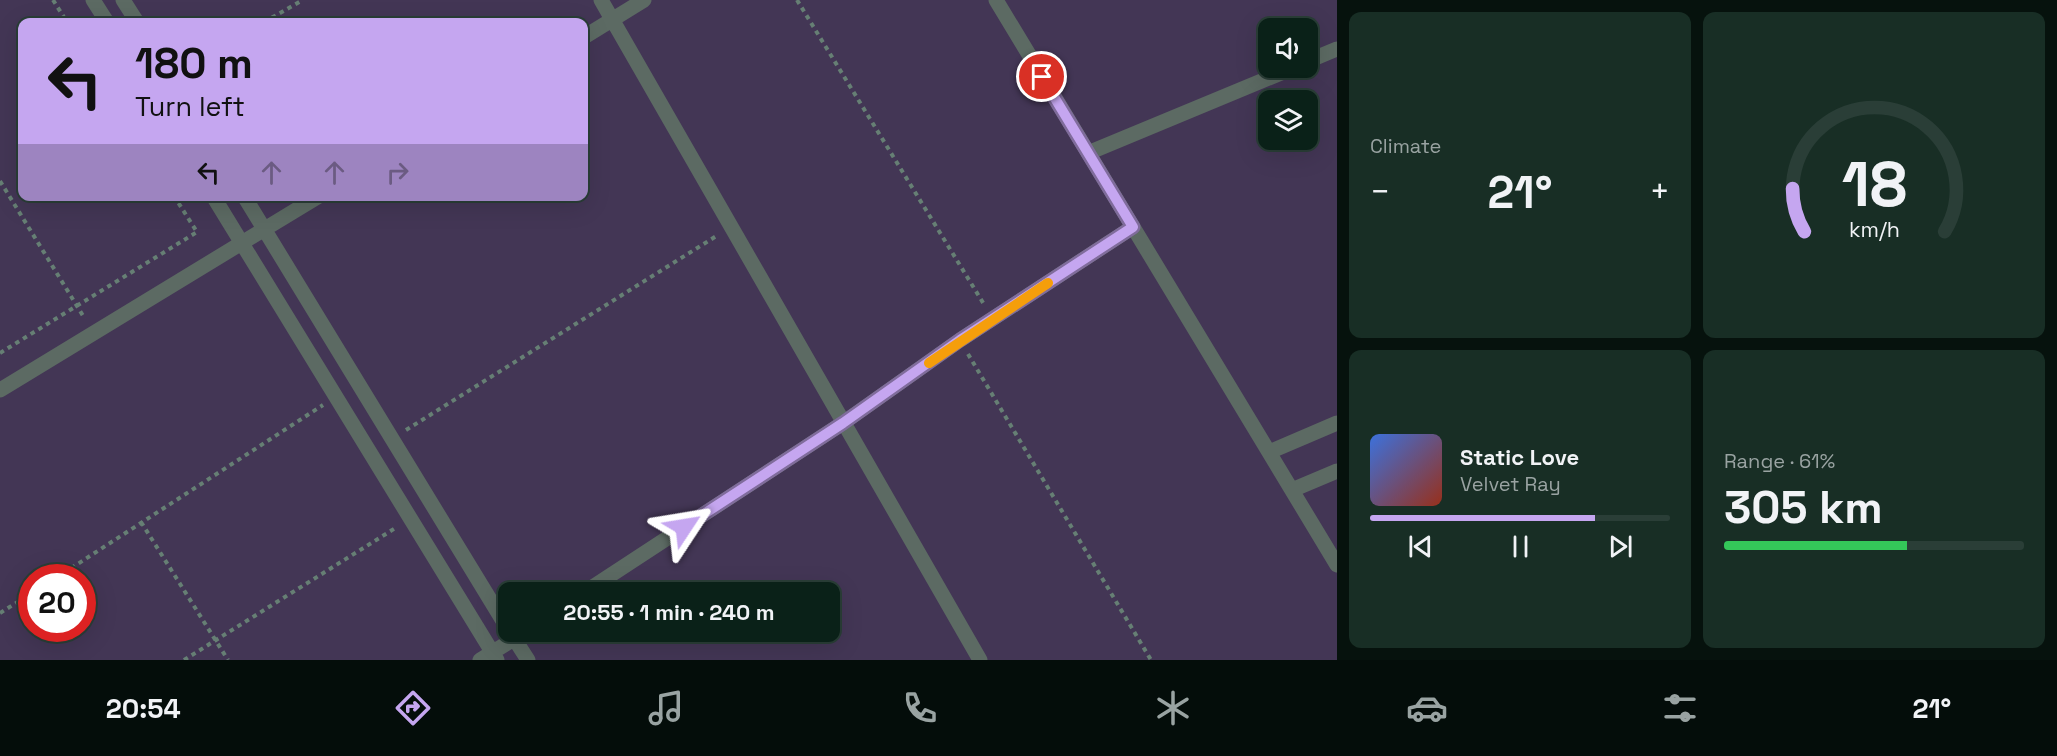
<!DOCTYPE html>
<meta charset="utf-8">
<style>
:root{--surface:#0a2118;--page:#182e25;--text:#f1f3f6;--muted:#99a3a2;--line:#2a3e37;--accent:#c5a6f0}
body{margin:0;font-family:"Space Grotesk",sans-serif;background:var(--page);color:var(--text);height:100vh;display:flex;flex-direction:column;font-size:22px;white-space:nowrap}
*{box-sizing:border-box;margin:0}
p{font-size:20px;color:var(--muted)}
.icon{flex:none;width:33px;height:33px;fill:none;stroke:currentColor;stroke-width:2;stroke-linecap:round;stroke-linejoin:round}
.map{position:relative;flex:1;overflow:hidden}
.details{display:flex;flex-direction:column;gap:12px;padding:12px;background:#06120d;width:720px}
.details>*{flex:none}
.top-card{position:absolute;left:18px;top:18px;width:570px;height:183px;border-radius:12px;box-shadow:0 6px 24px #0002,0 0 0 2px var(--line);background:#c5a6f0;color:#111;overflow:hidden}
.fabs{position:absolute;left:1258px;top:18px;display:grid;gap:12px}
.fabs a{display:grid;place-items:center;width:60px;height:60px;border-radius:12px;background:var(--surface);box-shadow:0 6px 24px #0002,0 0 0 2px var(--line);font-size:30px}
.speed{position:absolute;left:18px;top:564px;display:flex;gap:12px;font-size:30px;font-weight:700;text-align:center}
.speed>*{display:grid;place-content:center;width:78px;height:78px;border-radius:50%;background:var(--surface);box-shadow:0 6px 24px #0002,0 0 0 2px var(--line);line-height:1}
.speed .limit{border:9px solid #d22;background:#fff;color:#111}
.pin{position:absolute;display:grid;place-items:center;width:51px;height:51px;color:#fff;margin:-26px;border:3px solid #fff;border-radius:50%;box-shadow:0 2px 6px #0007}
.me{position:absolute;width:66px;margin:-33px;rotate:57deg;stroke-linejoin:round;filter:drop-shadow(0 0 4px #0008)}
.turn{display:flex;align-items:center;gap:21px;height:126px;padding:0 18px;font-size:27px}
.turn .icon{width:78px;height:78px;stroke-width:2.5}
.turn b{display:block;font-size:42px;line-height:51px}
.lanes{display:flex;align-items:center;height:57px;padding:0 18px;background:#0003;justify-content:center;gap:30px;direction:ltr}
.lanes .off{opacity:.35}
.big{font-size:45px;font-weight:600;line-height:1.1}
.details .card{flex:1;display:flex;flex-direction:column;justify-content:center;gap:9px;min-width:0;padding:0 21px;border-radius:12px;background:var(--page)}
.details .dial{align-items:center;gap:0}
.dial svg{height:156px;overflow:visible;fill:none;stroke:var(--line);stroke-width:7;stroke-linecap:round;text-anchor:middle}
.dial text{fill:var(--text);stroke:none}
.song{display:flex;align-items:center;gap:18px}
.cover{width:72px;height:72px;border-radius:9px;background:linear-gradient(135deg,hsl(220 70% 55%),hsl(10 70% 35%))}
.played{height:6px;border-radius:3px;background:linear-gradient(90deg,var(--accent) 75%,var(--line) 75%)}
.keys{display:flex;justify-content:space-around;direction:ltr}
.heat{display:flex;justify-content:space-between;align-items:center;font-size:33px;direction:ltr}
.charge{height:9px;border-radius:4px;background:linear-gradient(90deg,#34c759 61%,var(--line) 0)}
.details .tiles{flex:1;display:grid;gap:12px;grid-template-columns:repeat(2,1fr)}
.trip{position:absolute;left:498px;top:582px;width:342px;height:60px;border-radius:12px;background:var(--surface);box-shadow:0 6px 24px #0002,0 0 0 2px var(--line);font-weight:600;line-height:60px;text-align:center}
.tab-bar{display:flex;height:96px;justify-content:space-around;align-items:center;background:#040d0a;color:var(--muted)}
.tab-bar .icon{width:42px;height:42px}
.tab-bar .on{color:var(--accent)}
.tab-bar b{font-size:27px;color:var(--text)}
main{display:flex;flex:1;min-height:0}
.map>svg:first-child{display:block}
</style>
<main>
<div class="map">
<svg width="1337" height="660" viewBox="0 0 1337 660">
<rect width="100%" height="100%" fill="#0e2c20"/>
<!-- green -->
<path fill="#433655" fill-rule="evenodd" d="M 0,0 L 1337,0 L 1337,660 L 0,660 ZM 22,22 L 584,22 L 584,196 L 22,196 ZM 1269,28 L 1308,28 L 1308,68 L 1269,68 ZM 1269,100 L 1308,100 L 1308,140 L 1269,140 ZM 32,578 L 82,578 L 82,628 L 32,628 ZM 508,592 L 830,592 L 830,632 L 508,632 Z"/>
<g fill="none" stroke-linecap="round" stroke-linejoin="round">
<!-- path -->
<path stroke="#667f74" stroke-width="4" stroke-dasharray="4.5 4.5" stroke-linecap="butt" d="M 53,0 L 67,22
M 797,0 L 985,306
M 264,22 L 303,0
M 0,181 L 85,319
M 0,353 L 197,232 L 174,196
M 968,354 L 1151,660
M 406,430 L 718,235
M 141,522 L 228,660
M 56,578 L 323,405
M 0,613 L 32,593
M 184,660 L 397,527"/>
<!-- minor -->
<path stroke="#5c6a63" stroke-width="15" d="M 93,0 L 107,22
M 123,0 L 137,22
M 601,0 L 980,660
M 996,0 L 1337,565
M 584,37 L 644,0
M 1308,61 L 1337,49
M 1088,153 L 1293,68
M 213,196 L 497,660
M 244,196 L 508,629
M 0,390 L 319,196
M 1269,452 L 1337,423
M 1292,490 L 1337,471
M 585,592 L 843,423 L 960,340 L 1133,227
M 510,632 L 528,660
M 480,660 L 525,632"/>
</g>
<g fill="none" stroke-linecap="round" stroke-linejoin="round">
<!-- route casing -->
<g stroke="#806c9c" stroke-width="15">
<path id="route" d="M 684,527 L 843,423 L 960,340 L 1133,227 L 1042,77"/>
</g>
<!-- route -->
<use href="#route" stroke="#c5a6f0" stroke-width="10"/>
<!-- slow -->
<path stroke="#f59e0b" stroke-width="10" d="M 929,363 L 1048,283"/>
</g>
</svg>
<div class="fabs">
<a><svg class="icon" aria-label="sound" viewBox="0 0 24 24"><path d="M4 9h4l5-4v14l-5-4H4zM17 9q2 3 0 6"/></svg></a>
<a><svg class="icon" aria-label="layers" viewBox="0 0 24 24"><path d="M12 4l9 5-9 5-9-5zM3 14l9 5 9-5"/></svg></a>
</div>
<div class="speed"><div class="limit">20</div></div>
<div class="pin" style="left:1042px;top:77px;background:#d93025"><svg class="icon" aria-label="arrive" viewBox="0 0 24 24"><path d="M6 21V4h12l-3 4 3 4H6"/></svg></div>
<svg class="me" style="left:684px;top:527px" viewBox="-20 -20 40 40"><path d="M0-17L14 15 0 8-14 15z" fill="#c5a6f0" stroke="#fff" stroke-width="4"/></svg>
<div class="trip">20:55 · 1 min · 240 m</div>
<div class="top-card">
<div class="turn"><svg class="icon" aria-label="left" viewBox="0 0 24 24"><path d="M17 20v-9H6M10 6l-5 5 5 5"/></svg><div><b>180 m</b>Turn left</div></div>
<div class="lanes"><svg class="icon" aria-label="left" viewBox="0 0 24 24"><path d="M17 20v-9H6M10 6l-5 5 5 5"/></svg><svg class="icon off" aria-label="ahead" viewBox="0 0 24 24"><path d="M12 20V5M6 11l6-6 6 6"/></svg><svg class="icon off" aria-label="ahead" viewBox="0 0 24 24"><path d="M12 20V5M6 11l6-6 6 6"/></svg><svg class="icon off" aria-label="right" viewBox="0 0 24 24"><path d="M7 20v-9h11M14 6l5 5-5 5"/></svg></div>
</div>
</div>
<section class="details">
<div class="tiles">
<div class="card"><p>Climate</p>
<div class="heat"><a>−</a><b class="big">21°</b><a>+</a></div>
</div>
<div class="card dial"><svg viewBox="0 0 100 80">
<path d="M14 69A42 42 0 1 1 86 69"/>
<path d="M14 69A42 42 0 0 1 8 47" stroke="#c5a6f0"/>
<text x="50" y="56" font-size="32" font-weight="700">18</text>
<text x="50" y="72" font-size="11">km/h</text>
</svg></div>
<div class="card">
<div class="song"><i class="cover"></i><div><b>Static Love</b><p>Velvet Ray</p></div></div>
<div class="played"></div>
<div class="keys"><svg class="icon" aria-label="previous" viewBox="0 0 24 24"><path d="M18 5L8 12l10 7zM5 5v14"/></svg><svg class="icon" aria-label="pause" viewBox="0 0 24 24"><path d="M8 5v14M16 5v14"/></svg><svg class="icon" aria-label="next" viewBox="0 0 24 24"><path d="M6 5l10 7-10 7zM19 5v14"/></svg></div>
</div>
<div class="card"><p>Range · 61%</p><b class="big">305 km</b><div class="charge"></div></div>
</div>
</section>
</main>
<nav class="tab-bar">
<b>20:54</b>
<svg class="icon on" aria-label="directions" viewBox="0 0 24 24"><path d="M12 3l9 9-9 9-9-9zM9 14v-3h6M13 9l2 2-2 2"/></svg>
<svg class="icon" aria-label="music" viewBox="0 0 24 24"><path d="M9 18V5l10-2v13"/><circle cx="6" cy="18" r="3"/><circle cx="16" cy="16" r="3"/></svg>
<svg class="icon" aria-label="phone" viewBox="0 0 24 24"><path d="M5 4h4l2 5-3 2q2 4 5 5l2-3 5 2v4C11 20 4 13 5 4z"/></svg>
<svg class="icon" aria-label="climate" viewBox="0 0 24 24"><path d="M12 3v18M4 7l16 10M4 17L20 7"/></svg>
<svg class="icon" aria-label="car" viewBox="0 0 24 24"><path d="M5 17H2v-5l4-1 3-4h7l3 4 3 1v5h-3M9 17h6M6 11h13"/><circle cx="7" cy="17" r="2"/><circle cx="17" cy="17" r="2"/></svg>
<svg class="icon" aria-label="filters" viewBox="0 0 24 24"><path d="M4 7h16M4 17h16"/><circle cx="9" cy="7" r="2"/><circle cx="15" cy="17" r="2"/></svg>
<b>21°</b>
</nav>
